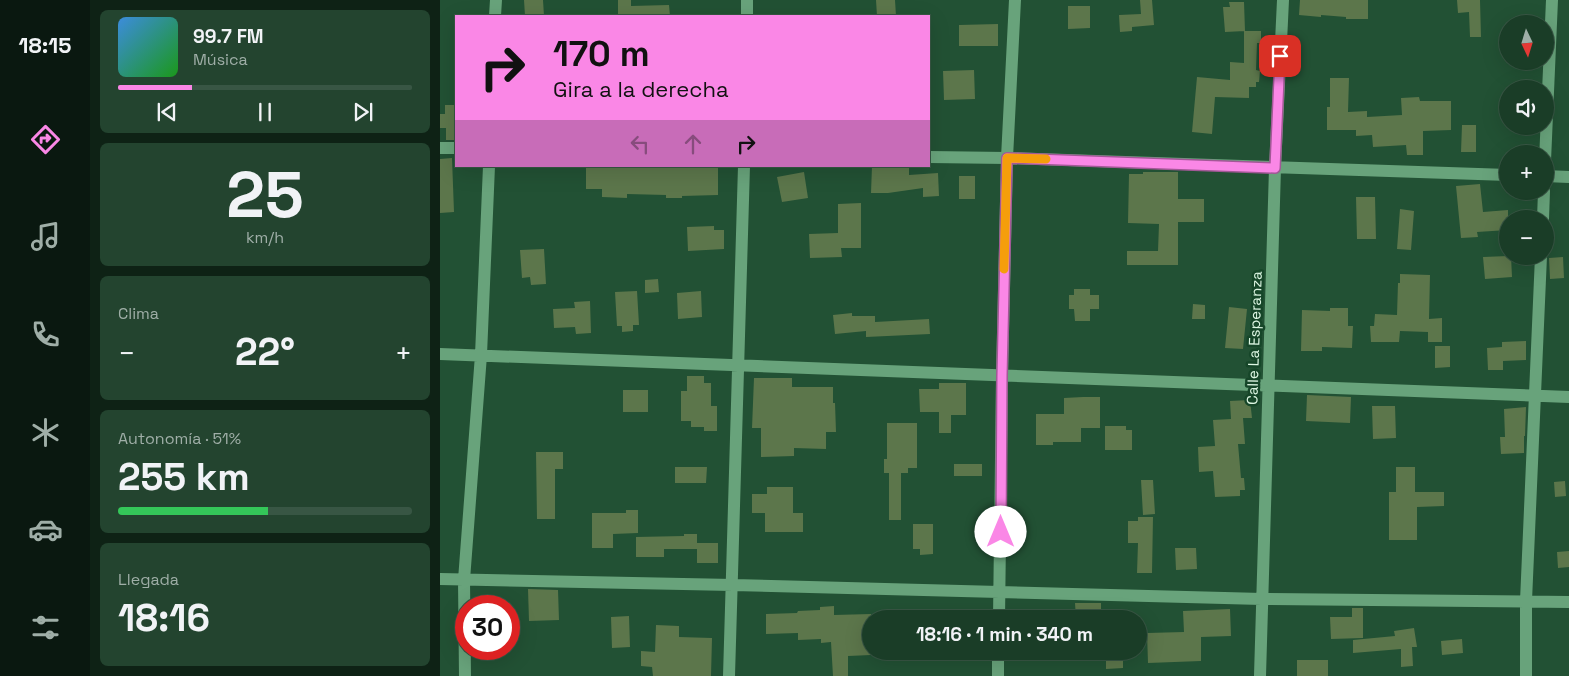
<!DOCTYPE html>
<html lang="es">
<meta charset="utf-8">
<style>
:root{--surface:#1a3d27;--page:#23442f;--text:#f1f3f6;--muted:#9faea7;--line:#385644;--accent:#fa87e6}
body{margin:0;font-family:"Space Grotesk",sans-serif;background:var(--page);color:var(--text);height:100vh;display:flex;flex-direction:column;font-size:19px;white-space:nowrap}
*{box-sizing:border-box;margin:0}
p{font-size:16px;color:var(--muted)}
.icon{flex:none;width:28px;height:28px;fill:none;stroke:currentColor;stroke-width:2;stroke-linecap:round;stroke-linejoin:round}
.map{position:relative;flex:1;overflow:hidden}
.panel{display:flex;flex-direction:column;gap:10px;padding:10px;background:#0e2215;width:350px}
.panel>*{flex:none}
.hud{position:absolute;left:15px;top:15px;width:475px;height:152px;border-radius:0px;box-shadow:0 5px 20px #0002,0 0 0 1px var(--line);background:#fa87e6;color:#111;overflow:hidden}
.needle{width:32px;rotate:176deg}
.buttons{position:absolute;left:1059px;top:15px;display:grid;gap:10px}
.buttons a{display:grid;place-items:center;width:55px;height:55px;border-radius:50%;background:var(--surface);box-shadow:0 5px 20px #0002,0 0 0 1px var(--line);font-size:25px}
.speed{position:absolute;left:15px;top:595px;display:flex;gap:10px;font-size:25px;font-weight:700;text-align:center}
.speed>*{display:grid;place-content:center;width:65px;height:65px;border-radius:50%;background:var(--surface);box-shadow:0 5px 20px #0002,0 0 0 1px var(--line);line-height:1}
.speed .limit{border:8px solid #d22;background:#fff;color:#111}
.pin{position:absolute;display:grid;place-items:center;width:42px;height:42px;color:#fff;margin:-21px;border-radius:10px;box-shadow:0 2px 8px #0006}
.me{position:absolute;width:55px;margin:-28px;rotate:0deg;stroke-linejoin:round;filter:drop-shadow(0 0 4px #0008)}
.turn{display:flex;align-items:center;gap:18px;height:105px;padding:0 15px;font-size:22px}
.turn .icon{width:65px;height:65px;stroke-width:2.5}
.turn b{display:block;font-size:35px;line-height:42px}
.lanes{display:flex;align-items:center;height:48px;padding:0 15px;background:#0003;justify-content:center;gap:25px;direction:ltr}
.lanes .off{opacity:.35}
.big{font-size:38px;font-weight:800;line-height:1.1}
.panel .widget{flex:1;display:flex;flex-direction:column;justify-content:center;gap:8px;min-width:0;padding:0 18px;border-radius:8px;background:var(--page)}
.panel .dial{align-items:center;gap:0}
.dial b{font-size:65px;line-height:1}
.song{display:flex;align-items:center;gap:15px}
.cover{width:60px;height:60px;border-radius:8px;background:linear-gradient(135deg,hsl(210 70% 55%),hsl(120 70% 35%))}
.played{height:5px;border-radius:2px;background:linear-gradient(90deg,var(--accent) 25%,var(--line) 25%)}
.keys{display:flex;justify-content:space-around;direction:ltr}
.heat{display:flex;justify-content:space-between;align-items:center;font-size:28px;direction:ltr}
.charge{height:8px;border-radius:4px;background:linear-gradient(90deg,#34c759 51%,var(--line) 0)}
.trip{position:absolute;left:422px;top:610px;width:285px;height:50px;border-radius:25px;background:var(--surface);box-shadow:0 5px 20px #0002,0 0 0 1px var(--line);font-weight:800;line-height:50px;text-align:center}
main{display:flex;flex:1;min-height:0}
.tabs{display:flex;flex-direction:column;width:90px;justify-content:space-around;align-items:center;background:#0a1810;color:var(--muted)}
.tabs .icon{width:35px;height:35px}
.tabs .current{color:var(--accent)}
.tabs b{font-size:22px;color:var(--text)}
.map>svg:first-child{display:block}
</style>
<main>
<nav class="tabs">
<b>18:15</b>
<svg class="icon current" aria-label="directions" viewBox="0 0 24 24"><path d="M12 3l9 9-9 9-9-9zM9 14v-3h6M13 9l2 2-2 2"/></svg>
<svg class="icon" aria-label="music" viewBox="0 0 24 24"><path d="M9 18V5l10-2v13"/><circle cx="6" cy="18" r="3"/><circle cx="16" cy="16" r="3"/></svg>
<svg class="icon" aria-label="phone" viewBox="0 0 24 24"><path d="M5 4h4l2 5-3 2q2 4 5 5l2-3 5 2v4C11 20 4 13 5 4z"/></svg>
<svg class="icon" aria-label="climate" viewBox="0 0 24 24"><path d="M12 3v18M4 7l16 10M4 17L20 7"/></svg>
<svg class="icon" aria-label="car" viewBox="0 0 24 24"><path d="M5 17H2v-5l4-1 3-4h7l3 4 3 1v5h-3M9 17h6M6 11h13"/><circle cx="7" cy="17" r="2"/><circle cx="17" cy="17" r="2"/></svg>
<svg class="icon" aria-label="filters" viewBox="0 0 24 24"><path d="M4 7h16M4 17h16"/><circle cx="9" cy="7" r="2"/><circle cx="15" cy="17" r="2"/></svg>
</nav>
<section class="panel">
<div class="widget">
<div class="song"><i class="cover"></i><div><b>99.7 FM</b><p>Música</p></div></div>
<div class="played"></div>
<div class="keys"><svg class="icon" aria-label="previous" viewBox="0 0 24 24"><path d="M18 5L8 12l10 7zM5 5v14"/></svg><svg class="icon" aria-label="pause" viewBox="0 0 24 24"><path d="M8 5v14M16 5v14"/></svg><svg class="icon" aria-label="next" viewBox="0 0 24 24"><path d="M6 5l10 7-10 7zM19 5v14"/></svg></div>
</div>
<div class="widget dial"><b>25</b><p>km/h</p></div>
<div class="widget"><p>Clima</p>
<div class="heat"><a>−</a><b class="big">22°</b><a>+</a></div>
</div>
<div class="widget"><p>Autonomía · 51%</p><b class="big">255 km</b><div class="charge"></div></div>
<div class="widget"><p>Llegada</p><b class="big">18:16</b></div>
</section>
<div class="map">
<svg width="1129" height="676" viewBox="0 0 1129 676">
<rect width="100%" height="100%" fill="#225134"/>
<!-- building -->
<path fill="#5c764b" d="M 84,0 L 103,0 L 104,16 L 85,16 Z
M 178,0 L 191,0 L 191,6 L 229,5 L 230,16 L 178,16 Z
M 436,0 L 455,0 L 456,16 L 437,16 Z
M 700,0 L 712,0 L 714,25 L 692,27 L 692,31 L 680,32 L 679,15 L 701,14 Z
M 860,0 L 928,0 L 928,19 L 906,19 L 906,17 L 881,15 L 881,17 L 859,15 Z
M 1017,0 L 1040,0 L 1041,37 L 1030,37 L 1029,12 L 1018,13 Z
M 789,2 L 804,2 L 805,31 L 785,32 L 783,7 L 790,7 Z
M 628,6 L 650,6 L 650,28 L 628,29 Z
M 558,24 L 558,46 L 519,46 L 519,25 Z
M 804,31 L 821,31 L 821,43 L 817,43 L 816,70 L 820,71 L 819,82 L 816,82 L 816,87 L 809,87 L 809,98 L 775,97 L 772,134 L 752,132 L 757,77 L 790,80 L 790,62 L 804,63 Z
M 534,70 L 535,99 L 504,100 L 503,71 Z
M 890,78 L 909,78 L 908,112 L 927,111 L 927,117 L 962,115 L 961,98 L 979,97 L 980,101 L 1011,101 L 1011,130 L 983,131 L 983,155 L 967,155 L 966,145 L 933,147 L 932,135 L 916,136 L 916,130 L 887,130 L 887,107 L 890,107 Z
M 5,105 L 16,105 L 16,140 L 6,140 L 6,128 L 0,128 L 0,114 L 5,114 Z
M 1022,125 L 1036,125 L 1036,152 L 1021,152 Z
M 12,158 L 14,212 L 0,213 L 0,159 Z
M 146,166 L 278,166 L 278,195 L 242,196 L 242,198 L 226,198 L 226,195 L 187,194 L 187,198 L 162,197 L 162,189 L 146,189 Z
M 432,166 L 448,166 L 448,168 L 469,166 L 469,175 L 498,173 L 499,196 L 483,197 L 483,188 L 448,193 L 431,193 Z
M 364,172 L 368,198 L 342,202 L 337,177 Z
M 703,172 L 738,172 L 738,199 L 764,199 L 764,222 L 738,222 L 738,265 L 687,265 L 687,251 L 718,251 L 719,224 L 688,223 L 689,174 L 703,174 Z
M 519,176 L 535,176 L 535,199 L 519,199 Z
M 1040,184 L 1043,212 L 1068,210 L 1068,230 L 1037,232 L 1038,237 L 1021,238 L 1016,186 Z
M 916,197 L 935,197 L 936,239 L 917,239 Z
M 421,203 L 421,248 L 401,248 L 402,257 L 370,258 L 369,234 L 398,233 L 398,204 Z
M 960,209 L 974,211 L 971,250 L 957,249 Z
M 274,226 L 274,230 L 284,230 L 284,249 L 248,251 L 247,227 Z
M 104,249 L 106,284 L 91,285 L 90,277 L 82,278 L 80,250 Z
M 1068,256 L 1071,256 L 1072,277 L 1045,279 L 1043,257 Z
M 1123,257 L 1124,278 L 1110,279 L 1109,258 Z
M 960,274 L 990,275 L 989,319 L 1002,318 L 1002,342 L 988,342 L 988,332 L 960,331 L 959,342 L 931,342 L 930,326 L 934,326 L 935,314 L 957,315 L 958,283 L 960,283 Z
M 218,279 L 219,292 L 205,293 L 205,280 Z
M 634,289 L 650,289 L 650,295 L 659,295 L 659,309 L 650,309 L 650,321 L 635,321 L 634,309 L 629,309 L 629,295 L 634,295 Z
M 197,291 L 199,325 L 193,325 L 193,331 L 182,332 L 182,326 L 177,326 L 175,292 Z
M 261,291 L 262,317 L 238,319 L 237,293 Z
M 150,301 L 151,333 L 136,334 L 135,327 L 114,328 L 113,309 L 135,308 L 134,302 Z
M 753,304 L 765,305 L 765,319 L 752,319 Z
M 789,307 L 807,309 L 803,349 L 785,348 Z
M 890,308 L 908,308 L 908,326 L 913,326 L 912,348 L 882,347 L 882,351 L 861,351 L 862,310 L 890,311 Z
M 412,313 L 412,316 L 435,316 L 435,322 L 489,319 L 490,334 L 426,337 L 426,331 L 395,334 L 393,315 Z
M 1086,341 L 1086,360 L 1063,361 L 1063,370 L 1048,370 L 1047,348 L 1062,347 L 1062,342 Z
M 995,346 L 1010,346 L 1010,367 L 995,368 Z
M 247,376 L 264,376 L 264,383 L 271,383 L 271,406 L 277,406 L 277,431 L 264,431 L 264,427 L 251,427 L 251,421 L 241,421 L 241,391 L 247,391 Z
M 314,378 L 352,378 L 352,387 L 393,387 L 393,403 L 395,403 L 396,432 L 386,432 L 386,449 L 354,448 L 354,456 L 321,457 L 321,428 L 312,428 Z
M 499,383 L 526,383 L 526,415 L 511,415 L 511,433 L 499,433 L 499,412 L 480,412 L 479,389 L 499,389 Z
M 183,390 L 208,390 L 208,412 L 183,412 Z
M 867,395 L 911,397 L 910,423 L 866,421 Z
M 643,397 L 660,397 L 660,428 L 641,428 L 641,442 L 613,442 L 613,445 L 596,445 L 596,414 L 624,414 L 624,398 Z
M 810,400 L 812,418 L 803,418 L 805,444 L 798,444 L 801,478 L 804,478 L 805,490 L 800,490 L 800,496 L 775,497 L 773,471 L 759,472 L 758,447 L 775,446 L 773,420 L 791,419 L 790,401 Z
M 932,406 L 955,406 L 956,438 L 933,439 Z
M 1086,407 L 1085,436 L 1084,436 L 1084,453 L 1061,454 L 1060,437 L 1065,437 L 1064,409 Z
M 447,423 L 477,423 L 477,468 L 468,468 L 468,473 L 461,473 L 461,520 L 449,520 L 449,473 L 444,473 L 444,459 L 447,459 Z
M 665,426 L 686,426 L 686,430 L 692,430 L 692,450 L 665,450 Z
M 96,452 L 123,452 L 123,469 L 115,469 L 115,519 L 97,519 Z
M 514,464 L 542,464 L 542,476 L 514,476 Z
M 235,467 L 267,467 L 266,483 L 235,483 Z
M 956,467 L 975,467 L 975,492 L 1004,492 L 1004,506 L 977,507 L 977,540 L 949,540 L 949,492 L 956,492 Z
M 701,480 L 713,480 L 715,514 L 703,515 Z
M 1125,481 L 1126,496 L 1115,497 L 1114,482 Z
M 327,487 L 353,487 L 353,513 L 363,513 L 363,532 L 325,532 L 325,513 L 312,513 L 312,494 L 327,494 Z
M 186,510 L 198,510 L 198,533 L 173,534 L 173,548 L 152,548 L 152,513 L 186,513 Z
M 698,517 L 713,517 L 712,573 L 697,573 L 698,543 L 688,543 L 688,521 L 698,521 Z
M 473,524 L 493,524 L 493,554 L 480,555 L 480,549 L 473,549 Z
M 244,534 L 257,534 L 257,543 L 278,543 L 278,563 L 257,563 L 257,549 L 224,549 L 224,557 L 196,557 L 196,537 L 244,536 Z
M 735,548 L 756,548 L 757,569 L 736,570 Z
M 1129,551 L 1129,567 L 1118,568 L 1117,552 Z
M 88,589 L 118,590 L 119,620 L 89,621 Z
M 635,603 L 661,603 L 661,619 L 636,619 Z
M 394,606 L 394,615 L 431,614 L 431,655 L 408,656 L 408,676 L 393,676 L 391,642 L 381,643 L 381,639 L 358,640 L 358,633 L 326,634 L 326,614 L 357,613 L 358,611 L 380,610 L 380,607 Z
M 912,608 L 923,608 L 923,638 L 891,639 L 890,617 L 912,617 Z
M 790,609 L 791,636 L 761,637 L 761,661 L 708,663 L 707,633 L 744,632 L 743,611 Z
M 189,616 L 190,647 L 172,648 L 171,617 Z
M 216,625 L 239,626 L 239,637 L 272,638 L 271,676 L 213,676 L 212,667 L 201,666 L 201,651 L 215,652 Z
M 974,628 L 977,647 L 972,647 L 973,666 L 961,667 L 961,649 L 913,653 L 913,640 L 955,636 L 954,631 Z
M 1022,639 L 1023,653 L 1002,655 L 1001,641 Z
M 666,651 L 683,651 L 683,668 L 666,669 Z
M 857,660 L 888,660 L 888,676 L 857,676 Z"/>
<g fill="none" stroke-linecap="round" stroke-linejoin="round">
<!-- minor -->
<path stroke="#68a37b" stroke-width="12" d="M 55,16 L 56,0
M 307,16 L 307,0
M 0,148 L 16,148
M 489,157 L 567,158 L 1068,175
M 1105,161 L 1112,0
M 1105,176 L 1129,177
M 1103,219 L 1104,191
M 0,354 L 1129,397
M 0,579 L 293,585 L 822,599 L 1129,602
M 559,619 L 562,376 L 567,158 L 575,0
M 25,676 L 24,580 L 41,355 L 49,166
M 289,676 L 304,166
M 558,676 L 558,651
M 820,676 L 835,168 L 843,0
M 1086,676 L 1086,601 L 1101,256"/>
</g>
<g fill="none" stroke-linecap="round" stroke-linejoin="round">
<!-- route casing -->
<g stroke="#a25896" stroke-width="12">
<path id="route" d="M 561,532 L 562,376 L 567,158 L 835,168 L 840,56"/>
</g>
<!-- route -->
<use href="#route" stroke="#fa87e6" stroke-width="9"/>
<!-- slow -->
<path stroke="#f59e0b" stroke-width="9" d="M 564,269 L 567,158 L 606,159"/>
</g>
<g text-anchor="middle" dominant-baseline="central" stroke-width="5" stroke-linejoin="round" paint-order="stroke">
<!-- street labels -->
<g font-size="15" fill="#ddf6e3" stroke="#164629">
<text transform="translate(814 338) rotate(-88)">Calle La Esperanza</text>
</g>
</g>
</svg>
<div class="buttons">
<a><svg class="needle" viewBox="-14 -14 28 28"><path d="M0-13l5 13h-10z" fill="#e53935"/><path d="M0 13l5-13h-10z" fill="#9faea7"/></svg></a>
<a><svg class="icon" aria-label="sound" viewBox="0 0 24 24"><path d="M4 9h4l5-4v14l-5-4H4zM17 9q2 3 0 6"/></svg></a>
<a>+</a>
<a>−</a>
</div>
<div class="speed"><div class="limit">30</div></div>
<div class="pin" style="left:840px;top:56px;background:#d93025"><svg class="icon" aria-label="arrive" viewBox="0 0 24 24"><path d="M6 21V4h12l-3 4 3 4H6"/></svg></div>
<svg class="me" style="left:561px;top:532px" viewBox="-20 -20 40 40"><circle r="19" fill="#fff"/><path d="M0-13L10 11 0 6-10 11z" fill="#fa87e6"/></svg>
<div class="trip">18:16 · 1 min · 340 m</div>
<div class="hud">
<div class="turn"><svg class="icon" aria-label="right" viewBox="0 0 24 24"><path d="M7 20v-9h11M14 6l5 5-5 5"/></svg><div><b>170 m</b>Gira a la derecha</div></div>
<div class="lanes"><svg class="icon off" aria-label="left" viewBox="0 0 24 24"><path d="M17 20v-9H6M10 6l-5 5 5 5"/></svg><svg class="icon off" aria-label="ahead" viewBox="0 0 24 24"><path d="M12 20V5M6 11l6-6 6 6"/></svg><svg class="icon" aria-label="right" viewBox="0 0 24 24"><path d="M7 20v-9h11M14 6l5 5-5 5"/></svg></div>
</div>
</div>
</main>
